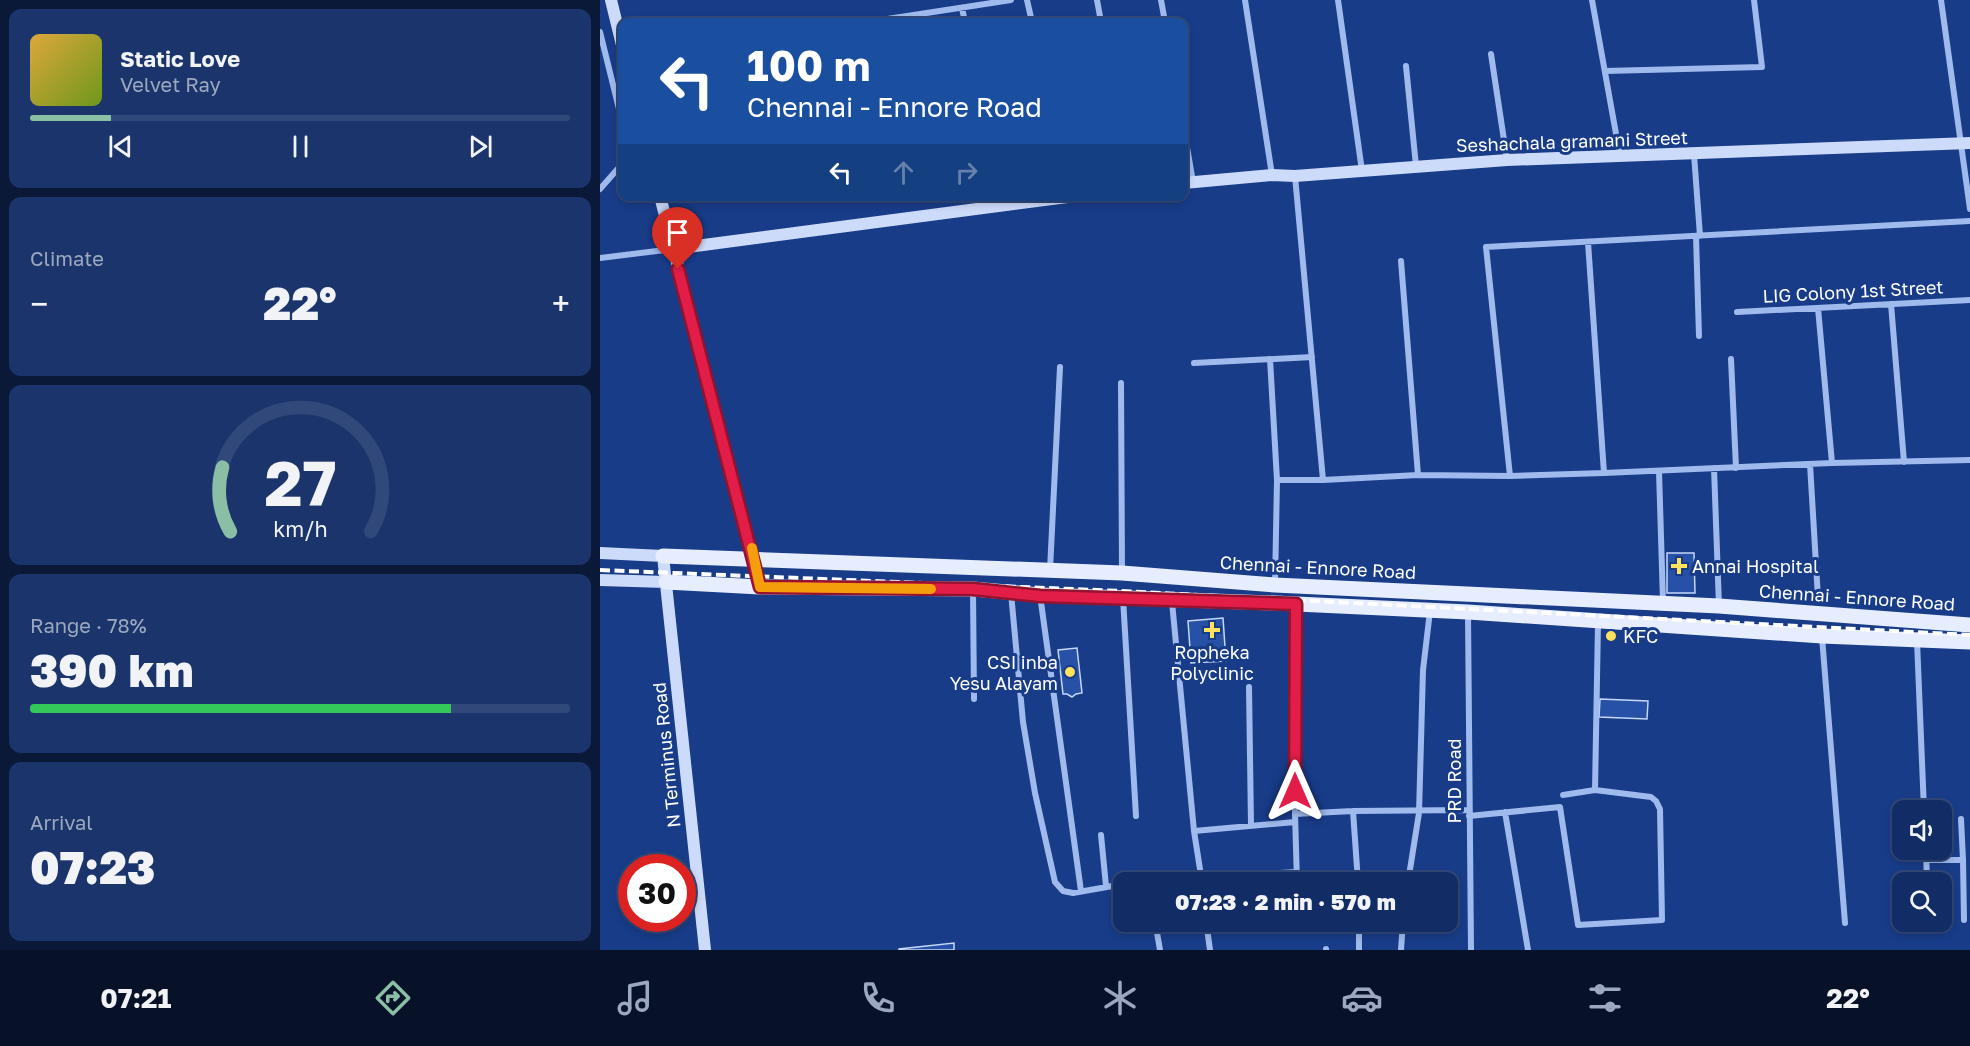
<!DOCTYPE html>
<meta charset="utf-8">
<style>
:root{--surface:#122d66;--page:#1b356c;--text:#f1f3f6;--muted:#9ca8bf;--line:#31497a;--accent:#8abfa5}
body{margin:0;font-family:"Golos Text",sans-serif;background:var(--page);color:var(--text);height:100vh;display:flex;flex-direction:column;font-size:22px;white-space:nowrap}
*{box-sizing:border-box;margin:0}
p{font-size:20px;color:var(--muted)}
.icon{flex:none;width:33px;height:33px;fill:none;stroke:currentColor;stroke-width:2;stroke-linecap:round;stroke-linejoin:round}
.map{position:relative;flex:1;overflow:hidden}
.panel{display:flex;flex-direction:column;gap:9px;padding:9px;background:#0a1938;width:600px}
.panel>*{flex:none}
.guide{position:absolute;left:18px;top:18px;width:570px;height:183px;border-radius:12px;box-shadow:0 3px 9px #0003,0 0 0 2px var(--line);background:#1a4fa0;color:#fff;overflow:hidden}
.controls{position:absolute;left:1292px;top:800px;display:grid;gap:12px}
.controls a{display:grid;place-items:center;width:60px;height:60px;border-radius:12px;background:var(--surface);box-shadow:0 3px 9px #0003,0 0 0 2px var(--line);font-size:30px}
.speed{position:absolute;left:18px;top:854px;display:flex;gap:12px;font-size:30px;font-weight:700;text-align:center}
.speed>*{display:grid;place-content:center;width:78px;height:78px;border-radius:50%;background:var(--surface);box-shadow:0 3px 9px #0003,0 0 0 2px var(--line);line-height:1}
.speed .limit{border:9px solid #d22;background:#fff;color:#111}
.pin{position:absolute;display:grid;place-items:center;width:51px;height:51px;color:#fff;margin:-62px -26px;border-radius:50% 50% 50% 0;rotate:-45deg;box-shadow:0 0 6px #0007}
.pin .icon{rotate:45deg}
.me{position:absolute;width:66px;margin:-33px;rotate:0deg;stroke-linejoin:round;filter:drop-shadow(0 0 4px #0008)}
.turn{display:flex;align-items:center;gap:21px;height:126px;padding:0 30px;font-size:27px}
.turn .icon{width:78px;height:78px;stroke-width:2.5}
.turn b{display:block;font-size:42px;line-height:51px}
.lanes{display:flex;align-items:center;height:57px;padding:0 30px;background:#0003;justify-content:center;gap:30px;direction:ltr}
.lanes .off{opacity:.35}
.big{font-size:45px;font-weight:800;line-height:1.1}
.panel .tile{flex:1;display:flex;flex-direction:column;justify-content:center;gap:9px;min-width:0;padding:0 21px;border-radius:12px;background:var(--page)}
.panel .dial{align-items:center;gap:0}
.dial svg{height:156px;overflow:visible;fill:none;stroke:var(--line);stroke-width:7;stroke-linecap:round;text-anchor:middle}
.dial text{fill:var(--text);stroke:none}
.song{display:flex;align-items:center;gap:18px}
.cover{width:72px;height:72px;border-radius:9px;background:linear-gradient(135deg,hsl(40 70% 55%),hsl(80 70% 35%))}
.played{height:6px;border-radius:3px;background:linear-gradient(90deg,var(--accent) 15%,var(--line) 15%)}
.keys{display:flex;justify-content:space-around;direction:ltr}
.heat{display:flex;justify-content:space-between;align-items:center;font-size:33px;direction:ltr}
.charge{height:9px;border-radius:4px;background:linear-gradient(90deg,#34c759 78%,var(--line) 0)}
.trip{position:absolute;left:513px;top:872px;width:345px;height:60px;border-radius:12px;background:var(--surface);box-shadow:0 3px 9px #0003,0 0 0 2px var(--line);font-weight:800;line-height:60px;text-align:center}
.menu{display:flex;height:96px;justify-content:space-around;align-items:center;background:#071229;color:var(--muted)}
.menu .icon{width:42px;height:42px}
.menu .selected{color:var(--accent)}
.menu b{font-size:27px;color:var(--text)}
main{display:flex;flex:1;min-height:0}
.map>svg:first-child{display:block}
</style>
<main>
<section class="panel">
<div class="tile">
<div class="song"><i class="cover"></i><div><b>Static Love</b><p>Velvet Ray</p></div></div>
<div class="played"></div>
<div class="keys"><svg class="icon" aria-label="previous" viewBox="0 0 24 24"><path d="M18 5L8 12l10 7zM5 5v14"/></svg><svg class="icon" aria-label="pause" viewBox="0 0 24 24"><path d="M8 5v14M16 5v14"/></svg><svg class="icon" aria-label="next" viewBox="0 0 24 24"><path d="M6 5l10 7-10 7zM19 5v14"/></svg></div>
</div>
<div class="tile"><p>Climate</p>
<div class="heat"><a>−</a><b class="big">22°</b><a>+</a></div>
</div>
<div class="tile dial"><svg viewBox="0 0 100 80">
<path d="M14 69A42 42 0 1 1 86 69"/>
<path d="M14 69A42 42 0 0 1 10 36" stroke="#8abfa5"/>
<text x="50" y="56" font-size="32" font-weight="700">27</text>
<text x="50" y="72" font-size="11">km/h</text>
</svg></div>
<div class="tile"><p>Range · 78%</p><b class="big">390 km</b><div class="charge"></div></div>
<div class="tile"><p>Arrival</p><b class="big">07:23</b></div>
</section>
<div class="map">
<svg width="1370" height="950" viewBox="0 0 1370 950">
<rect width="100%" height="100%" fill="#183c88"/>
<!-- building -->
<path fill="#2651a6" stroke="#c5d7fa" stroke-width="1.5" d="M 1067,553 L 1094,553 L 1095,593 L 1067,593 Z
M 623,618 L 626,661 L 591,663 L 588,621 Z
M 477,648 L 482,693 L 476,694 L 472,697 L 467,694 L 463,694 L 458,650 Z
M 1000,699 L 1048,701 L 1047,719 L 999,717 Z
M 354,943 L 354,950 L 299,950 L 299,949 Z"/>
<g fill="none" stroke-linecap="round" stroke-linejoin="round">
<!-- street -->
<path stroke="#9fbaed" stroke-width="6" d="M 427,0 L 432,22
M 497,0 L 501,22
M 561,0 L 565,22
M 645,0 L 672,175
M 738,0 L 762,171
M 992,0 L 1020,156
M 1341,0 L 1370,209
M 362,8 L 365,22
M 268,22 L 411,0
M 0,32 L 22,121
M 891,54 L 907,160
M 806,66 L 816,166
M 1005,71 L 1162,67 L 1154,0
M 584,130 L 593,182
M 1094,154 L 1100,236
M 695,176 L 723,480
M 0,189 L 22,164
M 1096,236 L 1099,336
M 988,242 L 1004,473
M 0,258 L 73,249
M 801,261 L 818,475
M 1291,304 L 1304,462
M 1218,308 L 1232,463
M 1137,312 L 1370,300
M 670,359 L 677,480
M 1131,359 L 1136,468
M 594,363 L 712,357
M 521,383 L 522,572
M 1210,464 L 1218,598
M 1114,468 L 1119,606
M 1059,471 L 1063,602
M 910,476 L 886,247 L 1370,221
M 450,570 L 460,367
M 675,585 L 677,480 L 723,480 L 818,475 L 910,476 L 1004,473 L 1232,463 L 1370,460
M 373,590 L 374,699
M 411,593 L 423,722 L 435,793 L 455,882 L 463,891 L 473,893 L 524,884
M 440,595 L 481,891
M 523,598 L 536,816
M 572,602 L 594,831 L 602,882
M 696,604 L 695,814 L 697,882
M 868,613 L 871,950
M 1222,637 L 1245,923
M 1317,641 L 1324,810
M 649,687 L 651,825
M 995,790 L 998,623
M 753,811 L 758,882
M 905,812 L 928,950
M 695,814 L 753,811 L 869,810
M 869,816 L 960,807 L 978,925 L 1062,920 L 1060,809 L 1056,801 L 1051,797 L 995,790 L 963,795
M 594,831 L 695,822
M 501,835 L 506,886
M 1326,849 L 1327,882
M 1326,860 L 1363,860 L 1361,819
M 1363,860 L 1364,920
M 533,882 L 548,880 L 697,872
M 808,882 L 819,813 L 823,670 L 830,611
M 555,921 L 560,950
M 606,921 L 610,950
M 1328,921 L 1328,928
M 726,949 L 726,950
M 759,950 L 759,921
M 801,950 L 803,921"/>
<!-- secondary -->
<path stroke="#ccdbf9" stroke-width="12" d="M 11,0 L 22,45
M 584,183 L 672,175 L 695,176 L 907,160 L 1370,143
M 60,196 L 160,587
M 73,249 L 475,196
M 0,553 L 63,556 L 105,950
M 0,580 L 66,582"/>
<!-- primary -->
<path stroke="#e6edff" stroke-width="15" d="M 63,556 L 522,573 L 675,585 L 1119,606 L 1370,625
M 66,582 L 160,587 L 373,589 L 440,595 L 675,603 L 868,612 L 1222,636 L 1370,642"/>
<!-- rail -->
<path stroke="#fff" stroke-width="4" stroke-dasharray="10 4.5" stroke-linecap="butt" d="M 0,570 L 521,591 L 1370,635"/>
</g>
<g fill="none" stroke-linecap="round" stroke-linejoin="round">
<!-- route casing -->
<g stroke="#92132f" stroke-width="15">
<path id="route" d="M 78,269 L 160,587 L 373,589 L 440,596 L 696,604 L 695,791"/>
</g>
<!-- route -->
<use href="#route" stroke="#e11d48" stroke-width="10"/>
<!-- slow -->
<path stroke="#f59e0b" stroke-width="10" d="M 152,548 L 160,587 L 331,589"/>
</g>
<!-- markers -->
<g fill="#ffe25c" stroke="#183c88" stroke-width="2">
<path d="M1076 557h6v6h6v6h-6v6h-6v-6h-6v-6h6z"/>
<path d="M609 621h6v6h6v6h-6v6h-6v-6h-6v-6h6z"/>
<circle cx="1011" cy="636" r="6"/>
<circle cx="470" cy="672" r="6"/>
</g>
<g text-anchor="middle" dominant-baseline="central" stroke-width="6" stroke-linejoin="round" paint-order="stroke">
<!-- street labels -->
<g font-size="18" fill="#fff" stroke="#183c88">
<text transform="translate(972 141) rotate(-2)">Seshachala gramani Street</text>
<text transform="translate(1253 291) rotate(-3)">LIG Colony 1st Street</text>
<text transform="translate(718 567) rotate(3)">Chennai - Ennore Road</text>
<text transform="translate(1257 597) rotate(4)">Chennai - Ennore Road</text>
<text transform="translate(66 755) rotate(-96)">N Terminus Road</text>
<text transform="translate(854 781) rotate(-90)">PRD Road</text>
</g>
<!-- poi labels -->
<g font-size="18" fill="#fff" stroke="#183c88" text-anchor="start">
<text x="1092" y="566">Annai Hospital</text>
<text x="1023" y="636">KFC</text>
<text x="612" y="652" text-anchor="middle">Ropheka<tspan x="612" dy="21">Polyclinic</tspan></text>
<text x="458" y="662" text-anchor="end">CSI inba<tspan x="458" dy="21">Yesu Alayam</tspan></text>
</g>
</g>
</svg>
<div class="controls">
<a><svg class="icon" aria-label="sound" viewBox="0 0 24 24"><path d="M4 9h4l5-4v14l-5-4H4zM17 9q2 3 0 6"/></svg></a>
<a><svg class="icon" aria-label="search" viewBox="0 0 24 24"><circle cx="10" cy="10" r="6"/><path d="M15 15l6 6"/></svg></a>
</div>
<div class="speed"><div class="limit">30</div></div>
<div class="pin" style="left:78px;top:269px;background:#d93025"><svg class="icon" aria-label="arrive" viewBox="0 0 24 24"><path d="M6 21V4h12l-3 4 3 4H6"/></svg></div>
<svg class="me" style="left:695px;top:791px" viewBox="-20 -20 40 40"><path d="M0-17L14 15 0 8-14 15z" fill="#e11d48" stroke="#fff" stroke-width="4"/></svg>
<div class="trip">07:23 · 2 min · 570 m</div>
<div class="guide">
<div class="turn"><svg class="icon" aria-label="left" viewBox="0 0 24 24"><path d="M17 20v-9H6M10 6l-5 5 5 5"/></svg><div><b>100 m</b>Chennai - Ennore Road</div></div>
<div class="lanes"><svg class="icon" aria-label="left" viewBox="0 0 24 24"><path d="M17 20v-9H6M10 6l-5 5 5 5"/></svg><svg class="icon off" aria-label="ahead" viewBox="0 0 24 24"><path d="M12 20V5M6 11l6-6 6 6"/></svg><svg class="icon off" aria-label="right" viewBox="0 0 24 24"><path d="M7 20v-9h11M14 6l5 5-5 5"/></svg></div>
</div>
</div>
</main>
<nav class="menu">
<b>07:21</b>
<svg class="icon selected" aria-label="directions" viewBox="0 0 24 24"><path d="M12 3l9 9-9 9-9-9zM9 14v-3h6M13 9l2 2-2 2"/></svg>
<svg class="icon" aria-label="music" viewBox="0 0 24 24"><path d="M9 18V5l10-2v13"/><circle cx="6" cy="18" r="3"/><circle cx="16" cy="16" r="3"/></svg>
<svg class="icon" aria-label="phone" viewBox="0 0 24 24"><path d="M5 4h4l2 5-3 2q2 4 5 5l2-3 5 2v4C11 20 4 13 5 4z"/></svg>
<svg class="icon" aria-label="climate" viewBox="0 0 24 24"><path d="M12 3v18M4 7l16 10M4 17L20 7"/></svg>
<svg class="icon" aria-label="car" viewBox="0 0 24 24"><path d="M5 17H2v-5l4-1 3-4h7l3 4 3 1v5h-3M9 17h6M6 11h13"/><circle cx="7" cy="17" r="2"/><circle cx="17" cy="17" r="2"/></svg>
<svg class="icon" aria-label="filters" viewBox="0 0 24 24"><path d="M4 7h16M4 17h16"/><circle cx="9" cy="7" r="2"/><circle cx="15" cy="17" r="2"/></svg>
<b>22°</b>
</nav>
